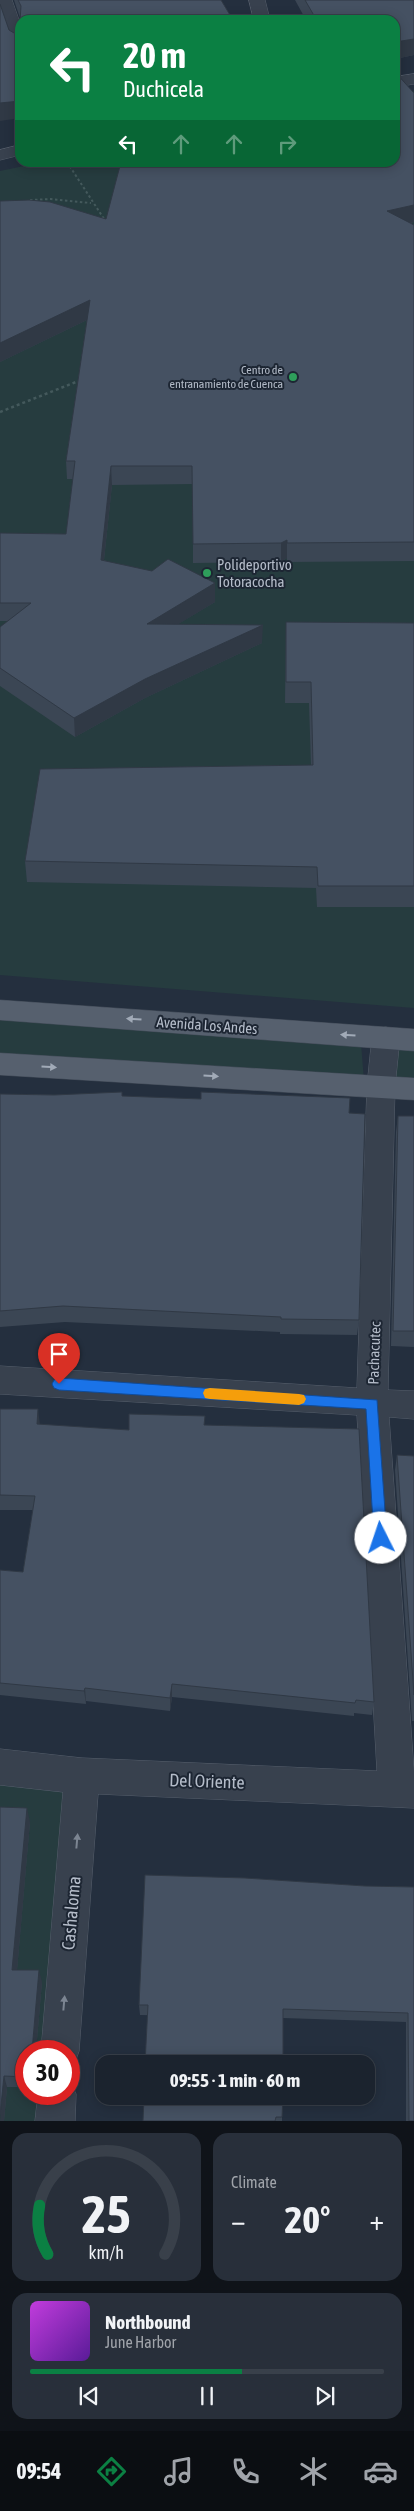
<!DOCTYPE html>
<meta charset="utf-8">
<style>
:root{--surface:#1b232e;--page:#282f3a;--text:#f1f3f6;--muted:#a0a4aa;--line:#39404a;--accent:#0b8043}
body{margin:0;font-family:"Asap Condensed",sans-serif;background:var(--page);color:var(--text);height:100vh;display:flex;flex-direction:column;font-size:19px;white-space:nowrap}
*{box-sizing:border-box;margin:0}
p{font-size:16px;color:var(--muted)}
.icon{flex:none;width:28px;height:28px;fill:none;stroke:currentColor;stroke-width:2;stroke-linecap:round;stroke-linejoin:round}
.map{position:relative;height:2121px;overflow:hidden}
.sheet{display:flex;flex-direction:column;gap:12px;padding:12px;background:#0f1319;flex:1}
.sheet>*{flex:none}
.hud{position:absolute;left:15px;top:15px;width:385px;height:152px;border-radius:15px;box-shadow:0 2px 12px #0003,0 0 0 1px var(--line);background:#0b8043;color:#fff;overflow:hidden}
.speed{position:absolute;left:15px;top:2040px;display:flex;gap:10px;font-size:25px;font-weight:700;text-align:center}
.speed>*{display:grid;place-content:center;width:65px;height:65px;border-radius:50%;background:var(--surface);box-shadow:0 2px 12px #0003,0 0 0 1px var(--line);line-height:1}
.speed .limit{border:8px solid #d22;background:#fff;color:#111}
.pin{position:absolute;display:grid;place-items:center;width:42px;height:42px;color:#fff;margin:-51px -21px;border-radius:50% 50% 50% 0;rotate:-45deg;box-shadow:0 0 5px #0007}
.pin .icon{rotate:45deg}
.me{position:absolute;width:55px;margin:-28px;rotate:356deg;stroke-linejoin:round;filter:drop-shadow(0 0 4px #0008)}
.turn{display:flex;align-items:center;gap:18px;height:105px;padding:0 25px;font-size:22px}
.turn .icon{width:65px;height:65px;stroke-width:2.5}
.turn b{display:block;font-size:35px;line-height:42px}
.lanes{display:flex;align-items:center;height:48px;padding:0 25px;background:#0003;justify-content:center;gap:25px;direction:ltr}
.lanes .off{opacity:.35}
.big{font-size:38px;font-weight:700;line-height:1.1}
.sheet .card{flex:1;display:flex;flex-direction:column;justify-content:center;gap:8px;min-width:0;padding:0 18px;border-radius:15px;background:var(--page)}
.sheet .dial{align-items:center;gap:0}
.dial svg{height:130px;overflow:visible;fill:none;stroke:var(--line);stroke-width:7;stroke-linecap:round;text-anchor:middle}
.dial text{fill:var(--text);stroke:none}
.song{display:flex;align-items:center;gap:15px}
.cover{width:60px;height:60px;border-radius:8px;background:linear-gradient(135deg,hsl(290 70% 55%),hsl(270 70% 35%))}
.played{height:5px;border-radius:2px;background:linear-gradient(90deg,var(--accent) 60%,var(--line) 60%)}
.keys{display:flex;justify-content:space-around;direction:ltr}
.heat{display:flex;justify-content:space-between;align-items:center;font-size:28px;direction:ltr}
.sheet .tiles{flex:1;display:grid;gap:12px;grid-template-columns:1fr 1fr}
.card:last-child{grid-column:span 2}
.trip{position:absolute;left:95px;top:2055px;width:280px;height:50px;border-radius:15px;background:var(--surface);box-shadow:0 2px 12px #0003,0 0 0 1px var(--line);font-weight:700;line-height:50px;text-align:center}
.menu{display:flex;height:80px;justify-content:space-around;align-items:center;background:#0b0e12;color:var(--muted)}
.menu .icon{width:35px;height:35px}
.menu .on{color:var(--accent)}
.menu b{font-size:22px;color:var(--text)}
.map>svg:first-child{display:block}
</style>
<div class="map">
<svg width="414" height="2121" viewBox="0 0 414 2121">
<rect width="100%" height="100%" fill="#242f3e"/>
<!-- green -->
<path fill="#263c3f" d="M 414,91 L 414,1008 L 0,975 L 0,171 L 43,162 L 395,162 L 395,95 Z
M 0,1011 L 361,1043 L 364,1081 L 0,1055 Z
M 386,1037 L 414,1040 L 414,1089 L 381,1086 Z
M 0,1782 L 67,1787 L 47,2051 L 26,2051 L 26,2094 L 43,2094 L 41,2121 L 0,2121 Z"/>
<g fill="none" stroke-linecap="round" stroke-linejoin="round">
<!-- minor casing -->
<g stroke="#565f6c" stroke-width="1">
<path id="minor" d="M 0,0 L 12,0 L 20,23 L 20,51 L 12,46 L 0,11 Z
M 249,0 L 265,0 L 270,20 L 254,20 Z
M 414,74 L 414,84 L 395,87 L 395,77 Z
M 20,145 L 20,155 L 0,160 L 0,150 Z
M 386,1027 L 396,1030 L 400,1037 L 395,1086 L 388,1390 L 414,1391 L 414,1419 L 389,1417 L 414,1772 L 414,1808 L 98,1794 L 79,2051 L 74,2065 L 69,2067 L 69,2051 L 41,2051 L 63,1792 L 0,1785 L 0,1749 L 82,1758 L 377,1771 L 357,1415 L 0,1394 L 0,1366 L 357,1388 L 367,1086 L 372,1037 L 376,1030 Z
M 69,2079 L 76,2094 L 75,2121 L 35,2121 L 38,2094 L 69,2094 Z"/>
</g>
<!-- major casing -->
<g stroke="#414a57" stroke-width="1">
<path id="major" d="M 0,1000 L 414,1029 L 414,1051 L 0,1020 Z
M 0,1053 L 414,1078 L 414,1100 L 0,1075 Z"/>
</g>
<!-- path-far1 -->
<path stroke="#44595c" stroke-width="2" stroke-dasharray="2.5 2.5" stroke-linecap="butt" d="M 67,162 L 106,222
M 30,200 L 51,199 L 91,203"/>
<!-- path -->
<path stroke="#44595c" stroke-width="2.5" stroke-dasharray="3 3" stroke-linecap="butt" d="M 0,412 L 81,380"/>
<!-- minor -->
<use href="#minor" fill="#38414e" fill-rule="evenodd"/>
<!-- major -->
<use href="#major" fill="#56606e" fill-rule="evenodd"/>
</g>
<!-- wall -->
<path fill="#3b4654" d="M 14,0 L 221,0 L 20,118 L 9,30 L 19,36 L 20,18 Z
M 295,0 L 414,0 L 414,55 L 395,59 L 395,20 L 306,20 Z
M 414,93 L 414,222 L 411,223 L 414,225 L 414,561 L 287,562 L 287,558 L 281,562 L 193,563 L 193,484 L 112,485 L 104,560 L 215,602 L 178,624 L 262,643 L 145,698 L 75,737 L 0,686 L 0,627 L 8,621 L 0,621 L 0,533 L 66,534 L 73,479 L 67,479 L 66,461 L 87,320 L 0,362 L 0,201 L 106,219 Z
M 286,622 L 414,623 L 414,907 L 317,907 L 316,888 L 27,882 L 25,861 L 311,765 L 309,703 L 285,703 Z
M 0,1094 L 123,1096 L 349,1113 L 359,1320 L 357,1335 L 280,1334 L 280,1332 L 65,1322 L 0,1327 Z
M 398,1116 L 414,1116 L 414,1347 L 391,1346 L 396,1132 Z
M 0,1409 L 40,1425 L 129,1430 L 205,1425 L 374,1702 L 372,1715 L 354,1713 L 354,1716 L 172,1697 L 170,1711 L 86,1701 L 86,1704 L 0,1695 L 0,1570 L 23,1572 L 33,1510 L 0,1510 Z
M 397,1455 L 414,1456 L 414,1721 L 412,1721 L 395,1470 Z
M 0,1807 L 30,1822 L 17,1970 L 42,1982 L 36,2051 L 26,2051 L 26,2087 L 7,2087 L 4,2121 Z
M 365,1886 L 414,1887 L 414,2121 L 406,2121 L 406,2022 L 283,2018 L 140,2015 L 139,2005 Z
M 282,2117 L 282,2121 L 143,2121 Z"/>
<!-- shaded-wall -->
<path fill="#303945" d="M 414,39 L 414,55 L 395,59 L 395,42 Z
M 20,101 L 20,118 L 0,121 L 0,103 Z
M 414,205 L 414,222 L 385,228 L 387,211 Z
M 90,300 L 91,318 L 0,362 L 0,343 Z
M 111,466 L 112,485 L 102,578 L 101,560 Z
M 287,540 L 287,558 L 281,562 L 281,543 Z
M 215,583 L 215,602 L 147,643 L 147,624 Z
M 263,625 L 262,643 L 145,698 L 75,737 L 74,718 L 145,679 Z
M 38,1409 L 40,1425 L 37,1424 Z
M 172,1684 L 172,1697 L 170,1711 L 170,1698 Z
M 85,1688 L 86,1701 L 86,1704 L 84,1691 Z
M 27,1808 L 30,1822 L 16,1982 L 12,1970 Z
M 39,1970 L 42,1982 L 36,2051 L 32,2051 Z
M 4,2076 L 7,2087 L 4,2121 L 0,2121 Z"/>
<!-- building -->
<path fill="#455162" stroke="#303945" d="M 18,0 L 221,0 L 233,20 L 20,20 L 20,101 L 0,103 L 0,4 L 9,30 L 19,36 L 21,6 Z
M 305,0 L 414,0 L 414,39 L 395,42 L 395,20 L 313,20 L 316,19 Z
M 395,72 L 414,93 L 414,205 L 387,211 L 414,225 L 414,542 L 287,543 L 287,540 L 281,543 L 193,544 L 192,466 L 111,466 L 101,560 L 152,571 L 168,559 L 215,583 L 147,624 L 263,625 L 145,679 L 74,718 L 0,668 L 0,627 L 31,603 L 0,603 L 0,533 L 66,534 L 75,461 L 66,461 L 90,300 L 0,343 L 0,201 L 29,200 L 50,202 L 106,219 L 121,162 L 395,162 Z
M 286,622 L 414,623 L 414,886 L 318,886 L 317,867 L 25,861 L 40,769 L 313,765 L 311,682 L 286,682 Z
M 122,1092 L 122,1096 L 201,1099 L 201,1092 L 350,1098 L 349,1113 L 365,1114 L 359,1320 L 281,1319 L 281,1317 L 63,1306 L 0,1311 L 0,1094 L 54,1095 Z
M 398,1116 L 414,1116 L 414,1331 L 393,1331 Z
M 0,1409 L 38,1409 L 37,1424 L 129,1430 L 129,1414 L 205,1416 L 204,1425 L 359,1429 L 374,1702 L 356,1700 L 355,1703 L 172,1684 L 170,1698 L 85,1688 L 84,1691 L 0,1683 L 0,1570 L 23,1572 L 35,1496 L 0,1495 Z
M 397,1455 L 414,1456 L 414,1695 Z
M 0,1807 L 27,1808 L 12,1970 L 39,1970 L 32,2051 L 26,2051 L 26,2077 L 4,2076 L 0,2115 Z
M 145,1875 L 245,1878 L 365,1886 L 414,1887 L 414,2121 L 409,2121 L 408,2013 L 283,2009 L 283,2064 L 145,2064 L 148,2005 L 139,2005 Z
M 144,2096 L 283,2096 L 282,2117 L 276,2117 L 275,2121 L 143,2121 Z"/>
<!-- one-way arrows -->
<defs><path id="oneway-solid" d="M-6-.8H1V-3.2L6.5 0L1 3.2V.8H-6Z" transform="scale(1.25)"/></defs>
<g fill="#a1aab7">
<use href="#oneway-solid" transform="translate(134 1019) rotate(-176)"/>
<use href="#oneway-solid" transform="translate(348 1035) rotate(-176)"/>
<use href="#oneway-solid" transform="translate(49 1067) rotate(3)"/>
<use href="#oneway-solid" transform="translate(211 1076) rotate(3)"/>
</g>
<g fill="#7c8592">
<use href="#oneway-solid" transform="translate(77 1841) rotate(-85)"/>
<use href="#oneway-solid" transform="translate(64 2003) rotate(-85)"/>
</g>
<!-- route -->
<path fill="#1a73e8" stroke="#114b97" d="M 59,1378 L 377,1400 L 387,1538 L 385,1543 L 381,1545 L 376,1543 L 374,1538 L 366,1409 L 59,1390 L 54,1388 L 52,1384 L 54,1380 Z"/>
<!-- slow -->
<path fill="#f59e0b" d="M 210,1388 L 299,1394 L 304,1395 L 306,1399 L 304,1403 L 299,1405 L 210,1399 L 205,1398 L 203,1393 L 205,1389 Z"/>
<!-- markers -->
<g fill="#2e9e5b" stroke="#1d2633" stroke-width="2">
<circle cx="293" cy="377" r="5"/>
<circle cx="207" cy="573" r="5"/>
</g>
<g text-anchor="middle" dominant-baseline="central" stroke-width="4" stroke-linejoin="round" paint-order="stroke">
<!-- far-poi labels -->
<g font-size="12" fill="#b4bcc9" stroke="#1d2633" text-anchor="end">
<text x="283" y="370">Centro de<tspan x="283" dy="14">entranamiento de Cuenca</tspan></text>
</g>
<!-- poi labels -->
<g font-size="15" fill="#b4bcc9" stroke="#1d2633" text-anchor="start">
<text x="217" y="564">Polideportivo<tspan x="217" dy="17">Totoracocha</tspan></text>
</g>
<!-- street labels -->
<g font-size="15" fill="#b4bcc9" stroke="#1d2633">
<text transform="translate(207 1025) rotate(4)">Avenida Los Andes</text>
<text transform="translate(374 1353) rotate(-88)">Pachacutec</text>
</g>
<!-- near-street labels -->
<g font-size="18" fill="#b4bcc9" stroke="#1d2633">
<text transform="translate(207 1781) rotate(2)">Del Oriente</text>
<text transform="translate(71 1913) rotate(-85)">Cashaloma</text>
</g>
</g>
</svg>
<div class="speed"><div class="limit">30</div></div>
<div class="pin" style="left:59px;top:1384px;background:#d93025"><svg class="icon" aria-label="arrive" viewBox="0 0 24 24"><path d="M6 21V4h12l-3 4 3 4H6"/></svg></div>
<svg class="me" style="left:381px;top:1538px" viewBox="-20 -20 40 40"><circle r="19" fill="#fff"/><path d="M0-13L10 11 0 6-10 11z" fill="#1a73e8"/></svg>
<div class="trip">09:55 · 1 min · 60 m</div>
<div class="hud">
<div class="turn"><svg class="icon" aria-label="left" viewBox="0 0 24 24"><path d="M17 20v-9H6M10 6l-5 5 5 5"/></svg><div><b>20 m</b>Duchicela</div></div>
<div class="lanes"><svg class="icon" aria-label="left" viewBox="0 0 24 24"><path d="M17 20v-9H6M10 6l-5 5 5 5"/></svg><svg class="icon off" aria-label="ahead" viewBox="0 0 24 24"><path d="M12 20V5M6 11l6-6 6 6"/></svg><svg class="icon off" aria-label="ahead" viewBox="0 0 24 24"><path d="M12 20V5M6 11l6-6 6 6"/></svg><svg class="icon off" aria-label="right" viewBox="0 0 24 24"><path d="M7 20v-9h11M14 6l5 5-5 5"/></svg></div>
</div>
</div>
<section class="sheet">
<div class="tiles">
<div class="card dial"><svg viewBox="0 0 100 80">
<path d="M14 69A42 42 0 1 1 86 69"/>
<path d="M14 69A42 42 0 0 1 9 39" stroke="#0b8043"/>
<text x="50" y="56" font-size="32" font-weight="700">25</text>
<text x="50" y="72" font-size="11">km/h</text>
</svg></div>
<div class="card"><p>Climate</p>
<div class="heat"><a>−</a><b class="big">20°</b><a>+</a></div>
</div>
<div class="card">
<div class="song"><i class="cover"></i><div><b>Northbound</b><p>June Harbor</p></div></div>
<div class="played"></div>
<div class="keys"><svg class="icon" aria-label="previous" viewBox="0 0 24 24"><path d="M18 5L8 12l10 7zM5 5v14"/></svg><svg class="icon" aria-label="pause" viewBox="0 0 24 24"><path d="M8 5v14M16 5v14"/></svg><svg class="icon" aria-label="next" viewBox="0 0 24 24"><path d="M6 5l10 7-10 7zM19 5v14"/></svg></div>
</div>
</div>
</section>
<nav class="menu">
<b>09:54</b>
<svg class="icon on" aria-label="directions" viewBox="0 0 24 24"><path d="M12 3l9 9-9 9-9-9zM9 14v-3h6M13 9l2 2-2 2"/></svg>
<svg class="icon" aria-label="music" viewBox="0 0 24 24"><path d="M9 18V5l10-2v13"/><circle cx="6" cy="18" r="3"/><circle cx="16" cy="16" r="3"/></svg>
<svg class="icon" aria-label="phone" viewBox="0 0 24 24"><path d="M5 4h4l2 5-3 2q2 4 5 5l2-3 5 2v4C11 20 4 13 5 4z"/></svg>
<svg class="icon" aria-label="climate" viewBox="0 0 24 24"><path d="M12 3v18M4 7l16 10M4 17L20 7"/></svg>
<svg class="icon" aria-label="car" viewBox="0 0 24 24"><path d="M5 17H2v-5l4-1 3-4h7l3 4 3 1v5h-3M9 17h6M6 11h13"/><circle cx="7" cy="17" r="2"/><circle cx="17" cy="17" r="2"/></svg>
</nav>
